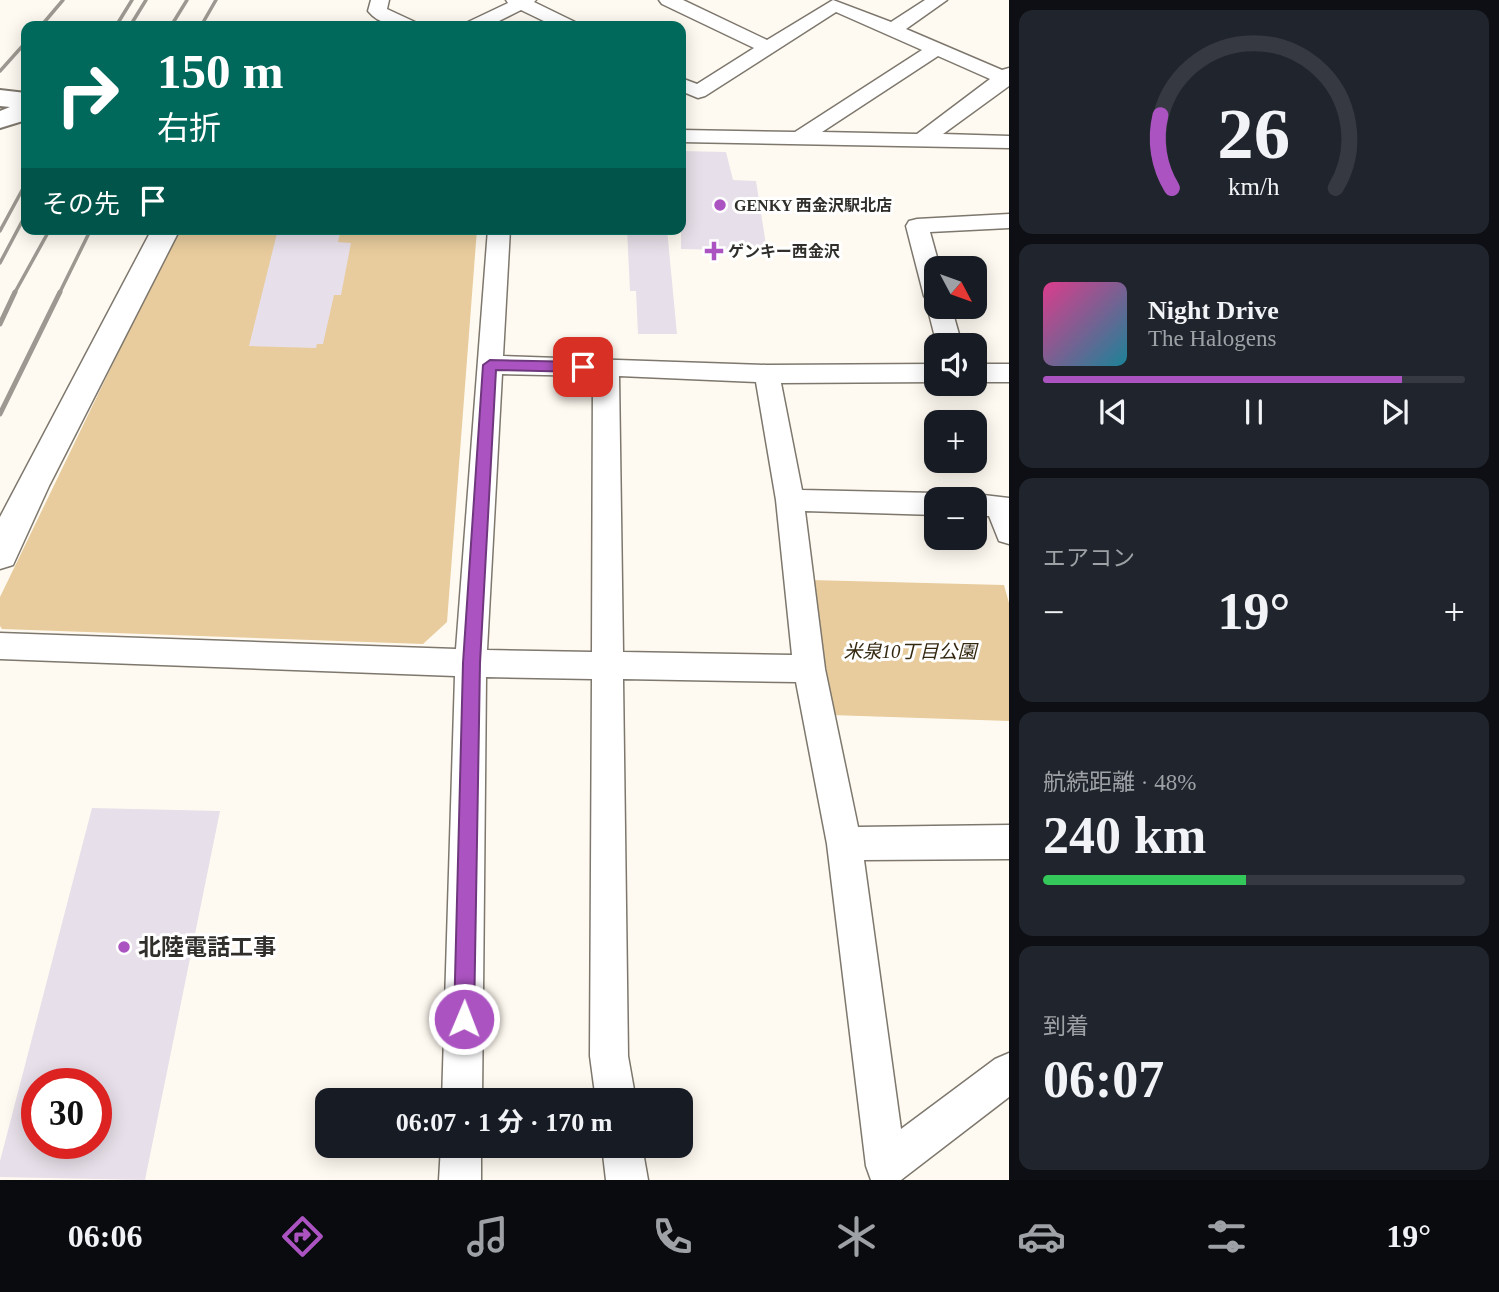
<!DOCTYPE html>
<html lang="ja">
<meta charset="utf-8">
<style>
:root{--surface:#171b24;--page:#20242c;--text:#f1f3f6;--muted:#9ea1a6;--line:#363941;--accent:#ab54c1}
body{margin:0;font-family:"Times New Roman","Noto Sans JP",serif;background:var(--page);color:var(--text);height:100vh;display:flex;flex-direction:column;font-size:26px;white-space:nowrap}
*{box-sizing:border-box;margin:0}
p{font-size:23px;color:var(--muted)}
.icon{flex:none;width:38px;height:38px;fill:none;stroke:currentColor;stroke-width:2;stroke-linecap:round;stroke-linejoin:round}
.map{position:relative;flex:1;overflow:hidden}
.details{display:flex;flex-direction:column;gap:10px;padding:10px;background:#0d0f14;width:490px}
.details>*{flex:none}
.banner{position:absolute;left:21px;top:21px;width:665px;height:214px;border-radius:14px;box-shadow:0 4px 18px #0003;background:#00695c;color:#fff;overflow:hidden}
.needle{width:46px;rotate:131deg}
.buttons{position:absolute;left:924px;top:256px;display:grid;gap:14px}
.buttons a{display:grid;place-items:center;width:63px;height:63px;border-radius:14px;background:var(--surface);box-shadow:0 4px 18px #0003;font-size:35px}
.speed{position:absolute;left:21px;top:1068px;display:flex;gap:14px;font-size:35px;font-weight:700;text-align:center}
.speed>*{display:grid;place-content:center;width:91px;height:91px;border-radius:50%;background:var(--surface);box-shadow:0 4px 18px #0003;line-height:1}
.speed .limit{border:10px solid #d22;background:#fff;color:#111}
.pin{position:absolute;display:grid;place-items:center;width:60px;height:60px;color:#fff;margin:-30px;border-radius:14px;box-shadow:0 4px 10px #0006}
.me{position:absolute;width:77px;margin:-38px;rotate:1deg;stroke-linejoin:round;filter:drop-shadow(0 0 5px #0008)}
.turn{display:flex;align-items:center;gap:24px;height:147px;padding:0 21px;font-size:32px}
.turn .icon{width:91px;height:91px;stroke-width:2.5}
.turn b{display:block;font-size:49px;line-height:60px}
.then{display:flex;align-items:center;height:66px;padding:0 21px;background:#0003;gap:14px;font-size:26px}
.big{font-size:52px;font-weight:700;line-height:1.1}
.details .tile{flex:1;display:flex;flex-direction:column;justify-content:center;gap:10px;min-width:0;padding:0 24px;border-radius:14px;background:var(--page)}
.details .dial{align-items:center;gap:0}
.dial svg{height:182px;overflow:visible;fill:none;stroke:var(--line);stroke-width:7;stroke-linecap:round;text-anchor:middle}
.dial text{fill:var(--text);stroke:none}
.song{display:flex;align-items:center;gap:21px}
.cover{width:84px;height:84px;border-radius:10px;background:linear-gradient(135deg,hsl(330 70% 55%),hsl(190 70% 35%))}
.played{height:7px;border-radius:4px;background:linear-gradient(90deg,var(--accent) 85%,var(--line) 85%)}
.keys{display:flex;justify-content:space-around;direction:ltr}
.heat{display:flex;justify-content:space-between;align-items:center;font-size:38px;direction:ltr}
.charge{height:10px;border-radius:5px;background:linear-gradient(90deg,#34c759 48%,var(--line) 0)}
.trip{position:absolute;left:315px;top:1088px;width:378px;height:70px;border-radius:14px;background:var(--surface);box-shadow:0 4px 18px #0003;font-weight:700;line-height:70px;text-align:center}
.dock{display:flex;height:112px;justify-content:space-around;align-items:center;background:#090b0e;color:var(--muted)}
.dock .icon{width:49px;height:49px}
.dock .selected{color:var(--accent)}
.dock b{font-size:32px;color:var(--text)}
main{display:flex;flex:1;min-height:0}
.map>svg:first-child{display:block}
</style>
<main>
<div class="map">
<svg width="1009" height="1180" viewBox="0 0 1009 1180">
<rect width="100%" height="100%" fill="#fffaf1"/>
<!-- green -->
<path fill="#e8cc9d" d="M 178,229 L 477,229 L 447,622 L 423,644 L 2,629 L 0,626 L 0,597 Z
M 810,580 L 1004,585 L 1009,603 L 1009,721 L 831,715 Z"/>
<!-- building -->
<path fill="#e7dfe9" fill-rule="evenodd" d="M 681,151 L 726,152 L 733,180 L 756,181 L 767,251 L 681,249 Z
M 278,229 L 341,229 L 338,242 L 351,243 L 341,295 L 334,295 L 323,344 L 317,344 L 316,348 L 249,346 Z
M 627,229 L 667,229 L 677,334 L 638,334 L 636,291 L 630,291 Z
M 92,808 L 220,811 L 145,1180 L 0,1177 L 0,1161 ZM 37,1083 L 96,1083 L 96,1143 L 37,1143 Z"/>
<g fill="none" stroke-linecap="round" stroke-linejoin="round">
<!-- minor casing -->
<g stroke="#7d776d" stroke-width="3">
<path id="minor" d="M 371,0 L 389,0 L 387,9 L 415,22 L 417,26 C 400,27 380,26 368,11 Z
M 506,0 L 536,0 L 534,2 L 575,22 L 577,26 L 554,26 L 521,10 L 489,26 L 466,26 L 468,22 L 508,3 Z
M 659,0 L 683,0 L 767,40 L 833,0 L 891,22 L 925,0 L 947,0 L 906,29 L 1002,70 L 1009,68 L 1009,86 L 943,134 L 1009,136 L 1009,148 L 681,142 L 681,130 L 795,132 L 922,50 L 836,12 L 705,96 L 698,98 L 681,91 L 681,78 L 697,84 L 754,48 L 662,4 ZM 938,56 L 990,79 L 917,134 L 822,132 Z
M 1009,214 L 1009,228 L 930,232 L 940,268 L 936,268 L 936,306 L 951,306 L 962,345 L 937,345 L 927,306 L 929,302 L 924,296 L 906,226 L 909,221 L 917,219 Z
M 488,229 L 510,229 L 503,356 L 767,365 L 936,364 L 936,382 L 781,383 L 802,490 L 936,493 L 947,499 L 936,499 L 936,515 L 805,511 L 825,669 L 858,827 L 1009,825 L 1009,859 L 864,860 L 901,1129 L 995,1059 L 1009,1053 L 1009,1097 L 901,1180 L 871,1180 L 866,1166 L 827,844 L 796,682 L 623,679 L 628,1056 L 636,1101 L 596,1101 L 590,1056 L 592,679 L 486,677 L 482,1101 L 442,1101 L 455,676 L 0,659 L 0,633 L 456,649 ZM 502,374 L 593,376 L 592,652 L 487,650 ZM 619,376 L 756,382 L 776,500 L 792,655 L 623,652 Z
M 975,364 L 1009,364 L 1009,382 L 975,382 Z
M 975,494 L 1009,498 L 1009,544 L 999,541 L 989,516 L 975,516 L 975,499 L 964,499 Z
M 441,1146 L 481,1146 L 481,1180 L 439,1180 Z
M 602,1146 L 642,1146 L 648,1180 L 606,1180 Z"/>
</g>
<!-- tertiary casing -->
<g stroke="#7d776d" stroke-width="3">
<path id="tertiary" d="M 152,229 L 180,229 L 49,486 L 13,565 L 0,569 L 0,517 Z"/>
</g>
<!-- secondary casing -->
<g stroke="#7d776d" stroke-width="4">
<path id="secondary" d="M 0,90 L 26,93 L 26,120 L 0,128 L 0,111 L 10,107 L 0,106 Z"/>
</g>
<!-- minor -->
<use href="#minor" fill="#fff" fill-rule="evenodd"/>
<!-- tertiary -->
<use href="#tertiary" fill="#fff" fill-rule="evenodd"/>
<!-- secondary -->
<use href="#secondary" fill="#fff" fill-rule="evenodd"/>
<!-- rail-far1 -->
<path stroke="#9d9992" stroke-width="3.5" d="M 41,26 L 63,0
M 116,26 L 132,0
M 130,26 L 146,0
M 171,26 L 187,0
M 201,26 L 216,0
M 0,71 L 26,42
M 0,231 L 26,183
M 0,263 L 26,214
M 14,294 L 50,229
M 59,294 L 91,229"/>
<!-- rail -->
<path stroke="#9d9992" stroke-width="5" d="M 0,324 L 15,292
M 0,414 L 60,292"/>
</g>
<!-- route -->
<path fill="#ab54c1" stroke="#6f377d" stroke-width="2" d="M 490,360 L 583,362 L 590,367 L 583,372 L 496,370 L 480,663 L 474,1019 L 471,1026 L 464,1029 L 457,1026 L 454,1019 L 463,663 L 483,365 Z"/>
<!-- markers -->
<g fill="#ab54c1" stroke="#fff" stroke-width="2.5">
<circle cx="720" cy="205" r="7"/>
<path d="M710.5 240.5h7v7h7v7h-7v7h-7v-7h-7v-7h7z"/>
<circle cx="124" cy="947" r="7"/>
</g>
<g text-anchor="middle" dominant-baseline="central" stroke-width="6" stroke-linejoin="round" paint-order="stroke">
<!-- far-poi labels -->
<g font-size="16" font-weight="bold" fill="#312f2b" stroke="#fff" text-anchor="start">
<text x="734" y="205">GENKY 西金沢駅北店</text>
<text x="728" y="251">ゲンキー西金沢</text>
</g>
<!-- park labels -->
<g font-size="19" font-style="italic" fill="#352810" stroke="#fff">
<text x="910" y="651">米泉10丁目公園</text>
</g>
<!-- near-poi labels -->
<g font-size="23" font-weight="bold" fill="#312f2b" stroke="#fff" text-anchor="start">
<text x="138" y="947">北陸電話工事</text>
</g>
</g>
</svg>
<div class="buttons">
<a><svg class="needle" viewBox="-14 -14 28 28"><path d="M0-13l5 13h-10z" fill="#e53935"/><path d="M0 13l5-13h-10z" fill="#9ea1a6"/></svg></a>
<a><svg class="icon" aria-label="sound" viewBox="0 0 24 24"><path d="M4 9h4l5-4v14l-5-4H4zM17 9q2 3 0 6"/></svg></a>
<a>+</a>
<a>−</a>
</div>
<div class="speed"><div class="limit">30</div></div>
<div class="pin" style="left:583px;top:367px;background:#d93025"><svg class="icon" aria-label="arrive" viewBox="0 0 24 24"><path d="M6 21V4h12l-3 4 3 4H6"/></svg></div>
<svg class="me" style="left:464px;top:1019px" viewBox="-20 -20 40 40"><circle r="17" fill="#ab54c1" stroke="#fff" stroke-width="3"/><path d="M0-11L8 9 0 5-8 9z" fill="#fff"/></svg>
<div class="trip">06:07 · 1 分 · 170 m</div>
<div class="banner">
<div class="turn"><svg class="icon" aria-label="right" viewBox="0 0 24 24"><path d="M7 20v-9h11M14 6l5 5-5 5"/></svg><div><b>150 m</b>右折</div></div>
<div class="then">その先<svg class="icon" aria-label="arrive" viewBox="0 0 24 24"><path d="M6 21V4h12l-3 4 3 4H6"/></svg></div>
</div>
</div>
<section class="details">
<div class="tile dial"><svg viewBox="0 0 100 80">
<path d="M14 69A42 42 0 1 1 86 69"/>
<path d="M14 69A42 42 0 0 1 9 37" stroke="#ab54c1"/>
<text x="50" y="56" font-size="32" font-weight="700">26</text>
<text x="50" y="72" font-size="11">km/h</text>
</svg></div>
<div class="tile">
<div class="song"><i class="cover"></i><div><b>Night Drive</b><p>The Halogens</p></div></div>
<div class="played"></div>
<div class="keys"><svg class="icon" aria-label="previous" viewBox="0 0 24 24"><path d="M18 5L8 12l10 7zM5 5v14"/></svg><svg class="icon" aria-label="pause" viewBox="0 0 24 24"><path d="M8 5v14M16 5v14"/></svg><svg class="icon" aria-label="next" viewBox="0 0 24 24"><path d="M6 5l10 7-10 7zM19 5v14"/></svg></div>
</div>
<div class="tile"><p>エアコン</p>
<div class="heat"><a>−</a><b class="big">19°</b><a>+</a></div>
</div>
<div class="tile"><p>航続距離 · 48%</p><b class="big">240 km</b><div class="charge"></div></div>
<div class="tile"><p>到着</p><b class="big">06:07</b></div>
</section>
</main>
<nav class="dock">
<b>06:06</b>
<svg class="icon selected" aria-label="directions" viewBox="0 0 24 24"><path d="M12 3l9 9-9 9-9-9zM9 14v-3h6M13 9l2 2-2 2"/></svg>
<svg class="icon" aria-label="music" viewBox="0 0 24 24"><path d="M9 18V5l10-2v13"/><circle cx="6" cy="18" r="3"/><circle cx="16" cy="16" r="3"/></svg>
<svg class="icon" aria-label="phone" viewBox="0 0 24 24"><path d="M5 4h4l2 5-3 2q2 4 5 5l2-3 5 2v4C11 20 4 13 5 4z"/></svg>
<svg class="icon" aria-label="climate" viewBox="0 0 24 24"><path d="M12 3v18M4 7l16 10M4 17L20 7"/></svg>
<svg class="icon" aria-label="car" viewBox="0 0 24 24"><path d="M5 17H2v-5l4-1 3-4h7l3 4 3 1v5h-3M9 17h6M6 11h13"/><circle cx="7" cy="17" r="2"/><circle cx="17" cy="17" r="2"/></svg>
<svg class="icon" aria-label="filters" viewBox="0 0 24 24"><path d="M4 7h16M4 17h16"/><circle cx="9" cy="7" r="2"/><circle cx="15" cy="17" r="2"/></svg>
<b>19°</b>
</nav>
